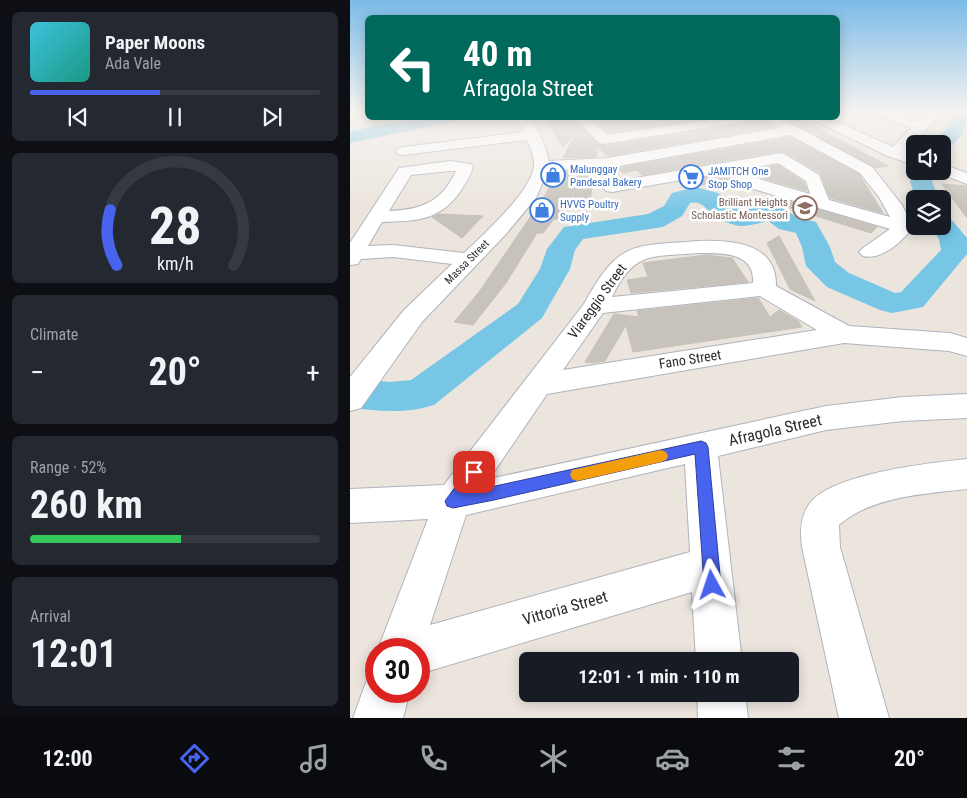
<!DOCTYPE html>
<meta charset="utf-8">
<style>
:root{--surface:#171b24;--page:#242831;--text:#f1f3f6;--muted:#9ea1a6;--line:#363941;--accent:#4863ed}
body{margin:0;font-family:"Roboto Condensed",sans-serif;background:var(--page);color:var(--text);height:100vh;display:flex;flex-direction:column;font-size:19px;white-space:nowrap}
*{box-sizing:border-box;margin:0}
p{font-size:16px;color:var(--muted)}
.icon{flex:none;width:28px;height:28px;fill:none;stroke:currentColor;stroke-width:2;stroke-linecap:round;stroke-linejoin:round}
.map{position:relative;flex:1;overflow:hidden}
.panel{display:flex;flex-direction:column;gap:12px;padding:12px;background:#0d0f14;width:350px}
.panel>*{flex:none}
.top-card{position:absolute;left:15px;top:15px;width:475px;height:105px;border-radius:8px;box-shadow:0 2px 12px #0003;background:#00695c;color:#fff;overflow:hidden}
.controls{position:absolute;left:556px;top:135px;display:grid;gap:10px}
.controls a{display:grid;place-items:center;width:45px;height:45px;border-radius:8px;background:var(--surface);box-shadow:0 2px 12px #0003;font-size:25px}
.speed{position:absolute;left:15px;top:638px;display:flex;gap:10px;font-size:25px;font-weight:700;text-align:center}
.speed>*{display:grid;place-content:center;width:65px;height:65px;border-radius:50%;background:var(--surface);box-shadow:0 2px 12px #0003;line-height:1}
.speed .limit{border:8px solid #d22;background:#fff;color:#111}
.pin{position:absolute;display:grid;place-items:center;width:42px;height:42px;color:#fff;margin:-21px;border-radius:10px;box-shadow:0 2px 8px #0006}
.me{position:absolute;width:55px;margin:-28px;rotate:355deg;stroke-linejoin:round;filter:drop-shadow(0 0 4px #0008)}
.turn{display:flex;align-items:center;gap:18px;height:105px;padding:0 15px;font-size:22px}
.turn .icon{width:65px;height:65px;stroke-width:2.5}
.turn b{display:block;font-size:35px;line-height:42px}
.big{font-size:38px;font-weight:700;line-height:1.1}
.panel .tile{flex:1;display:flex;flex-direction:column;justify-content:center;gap:8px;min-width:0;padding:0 18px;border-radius:8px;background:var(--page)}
.panel .dial{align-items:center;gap:0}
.dial svg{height:130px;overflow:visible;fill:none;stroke:var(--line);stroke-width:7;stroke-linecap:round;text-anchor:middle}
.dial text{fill:var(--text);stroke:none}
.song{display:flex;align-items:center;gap:15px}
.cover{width:60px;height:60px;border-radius:8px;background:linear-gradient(135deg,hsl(190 70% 55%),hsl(170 70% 35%))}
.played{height:5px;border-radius:2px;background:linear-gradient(90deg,var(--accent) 45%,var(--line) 45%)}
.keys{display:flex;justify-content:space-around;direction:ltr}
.heat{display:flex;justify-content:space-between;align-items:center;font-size:28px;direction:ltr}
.charge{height:8px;border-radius:4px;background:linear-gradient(90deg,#34c759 52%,var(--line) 0)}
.trip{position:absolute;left:169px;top:652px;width:280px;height:50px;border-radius:8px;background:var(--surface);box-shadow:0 2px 12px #0003;font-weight:700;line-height:50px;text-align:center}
.menu{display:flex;height:80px;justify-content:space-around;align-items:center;background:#090b0e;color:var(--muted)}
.menu .icon{width:35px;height:35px}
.menu .selected{color:var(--accent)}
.menu b{font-size:22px;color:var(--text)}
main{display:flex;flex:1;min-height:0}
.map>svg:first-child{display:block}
</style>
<main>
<section class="panel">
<div class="tile">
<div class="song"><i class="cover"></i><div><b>Paper Moons</b><p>Ada Vale</p></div></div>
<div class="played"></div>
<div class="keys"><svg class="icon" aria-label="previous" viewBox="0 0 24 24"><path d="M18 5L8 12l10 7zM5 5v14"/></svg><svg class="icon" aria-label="pause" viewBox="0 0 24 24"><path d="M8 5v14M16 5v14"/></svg><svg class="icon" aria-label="next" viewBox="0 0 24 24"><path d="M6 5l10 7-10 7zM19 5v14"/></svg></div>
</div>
<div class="tile dial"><svg viewBox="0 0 100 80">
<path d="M14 69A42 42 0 1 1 86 69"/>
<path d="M14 69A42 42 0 0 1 10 35" stroke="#4863ed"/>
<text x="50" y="56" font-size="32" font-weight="700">28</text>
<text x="50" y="72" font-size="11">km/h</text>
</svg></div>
<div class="tile"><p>Climate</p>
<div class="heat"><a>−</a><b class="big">20°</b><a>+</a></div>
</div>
<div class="tile"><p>Range · 52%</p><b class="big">260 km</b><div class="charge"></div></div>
<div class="tile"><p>Arrival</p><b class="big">12:01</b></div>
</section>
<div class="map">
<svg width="617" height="718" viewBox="0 0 617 718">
<rect width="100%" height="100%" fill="#ebe5dd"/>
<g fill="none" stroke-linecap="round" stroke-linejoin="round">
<!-- river -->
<path fill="#77c6e6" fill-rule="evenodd" d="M 607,111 L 617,111 C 617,127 610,145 592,150 L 592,144 L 581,144 L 596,129 Z
M 71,118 L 105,118 L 102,122 L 96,123 L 0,143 L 0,131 Z
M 565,170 L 565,171 L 586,171 L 582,181 L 589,199 L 565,199 L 560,181 Z
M 346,187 L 368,193 L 383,206 L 394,210 L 423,205 L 432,208 L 447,217 L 466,222 L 480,247 L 485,262 L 499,273 L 545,293 L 551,292 L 591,250 L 589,239 L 580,226 L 592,226 L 592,217 L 601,219 L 617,238 L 617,254 L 573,307 L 542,313 L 530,310 L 477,287 L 456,266 L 452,247 L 446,233 L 429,229 L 418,221 C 410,223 399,226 390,226 C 382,225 370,220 364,215 C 356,209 351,200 340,203 L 332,216 L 313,227 L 233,239 L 225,250 L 220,269 L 192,318 L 84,405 C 56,414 29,411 0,408 L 0,378 L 40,382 L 61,380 L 168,304 L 190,269 L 197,249 L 214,227 L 298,214 L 314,206 L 322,193 Z"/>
</g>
<!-- building -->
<path fill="#c7c3bc" stroke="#c6c1b7" d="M 194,118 L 223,118 L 248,144 L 254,146 L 392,124 L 400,118 L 421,118 L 418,122 L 424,127 L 258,156 L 247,147 L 246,157 L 213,158 L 226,133 L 213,147 Z
M 240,118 L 362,118 L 258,133 Z
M 433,118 L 449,118 L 538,166 L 525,168 Z
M 440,137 L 509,174 L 533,213 L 480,198 L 470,173 L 432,151 L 292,175 L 287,170 L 273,173 L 268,168 Z
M 428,165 L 454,182 L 457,191 L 413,178 L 400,170 Z
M 244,170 L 240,203 L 216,204 L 212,219 L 204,219 L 193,233 L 187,233 L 156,283 L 123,325 L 104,322 L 129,292 L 183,213 L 185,215 L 207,172 Z
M 378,174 L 384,178 L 346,186 L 340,180 Z
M 592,184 L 617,186 L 617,218 Z
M 432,199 L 527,227 L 521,233 L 427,204 Z
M 89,214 L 133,216 L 112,238 L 82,217 Z
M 429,236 L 465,301 L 440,289 L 417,243 Z
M 356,255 L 382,258 L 398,282 L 281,293 L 277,280 L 298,277 L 293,263 Z
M 408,298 L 420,317 L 429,310 L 448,321 L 452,327 L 283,352 L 276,325 L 255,361 L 242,363 L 235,362 L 264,314 L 289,317 L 287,311 Z"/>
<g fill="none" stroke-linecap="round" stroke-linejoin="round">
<!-- minor casing -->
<g stroke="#b0b3bd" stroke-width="2">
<path id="minor" d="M 525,111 L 541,111 L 568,122 L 581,111 L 594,111 L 555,152 L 565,155 L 565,165 L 540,157 L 465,121 L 464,118 L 479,118 L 543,147 L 561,128 L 527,114 Z
M 161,118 C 165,117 172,117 177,118 C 187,122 197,150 199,161 L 258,158 L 429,128 L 420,122 L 422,119 L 432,119 L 522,167 L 552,205 L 563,227 C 553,241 531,261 513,256 L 509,252 L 513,248 L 540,229 L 400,188 L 378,172 L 262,192 L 256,191 L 253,187 L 256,183 L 262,182 L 431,153 L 436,155 L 469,175 L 479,200 L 540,217 L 529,197 L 510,173 L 440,135 L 258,168 L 198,170 L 186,198 L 156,234 L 72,322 L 11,408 L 0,411 L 0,377 L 54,310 L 102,264 L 43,257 L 11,259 L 8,264 L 0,265 L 0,243 L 49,168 L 100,161 L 121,164 L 123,167 C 121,176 115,184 110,192 C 89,221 66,221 32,222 L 18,246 L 43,245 L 114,253 C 133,235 181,192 184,166 C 185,158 180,147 177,140 L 53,155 L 48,154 L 46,151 L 48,148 L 53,147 L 174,132 L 171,126 ZM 428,163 L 456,181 L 460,194 L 412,180 L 395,169 ZM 100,171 L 106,171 C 92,202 71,210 39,211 L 61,175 Z
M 225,118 L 238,118 L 257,135 L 371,118 L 398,118 L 392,122 L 254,144 L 249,143 Z
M 592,164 L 617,173 L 617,184 L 586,172 L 592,171 Z
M 349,241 C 382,240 427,243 426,286 L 499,326 L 600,333 L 617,338 L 617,356 L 599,351 L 494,343 L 197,394 L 139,479 L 476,406 L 553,397 L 617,394 L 617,418 L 553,421 L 476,430 L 368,456 L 392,661 L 346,661 L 342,592 L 69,674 L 69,649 L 28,649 L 78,519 L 0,523 L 0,489 L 94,485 L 234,304 C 269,240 282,246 349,241 ZM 349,253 C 372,253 405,252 403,283 L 262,297 C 284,250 303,257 349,253 ZM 410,296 L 467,330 L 213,370 L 253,313 ZM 335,464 L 340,552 L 80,625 L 116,515 Z
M 617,459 L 617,489 C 575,494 522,496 489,525 L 490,547 L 539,718 L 489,718 L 452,547 C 450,532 450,516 460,503 C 484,473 580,463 617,459 Z
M 26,671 L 26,691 L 60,691 L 53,718 L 3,718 L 19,674 Z
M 347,694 L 395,694 L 398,718 L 348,718 Z"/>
</g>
<!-- minor -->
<use href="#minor" fill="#fff" fill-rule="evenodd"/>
</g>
<!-- sky -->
<linearGradient id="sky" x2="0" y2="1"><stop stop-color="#7bbbe7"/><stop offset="0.53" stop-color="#f6f3f0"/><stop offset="1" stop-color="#f6f3f0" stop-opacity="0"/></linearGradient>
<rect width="617" height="211" fill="url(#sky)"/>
<!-- route -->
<path fill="#4863ed" stroke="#2f409a" d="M 351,441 L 356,443 L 358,447 L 371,585 L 368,591 L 362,594 L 356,591 L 354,585 L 345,454 L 144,500 L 103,508 L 97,506 L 95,501 L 119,468 L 124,466 L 129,468 L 131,472 L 118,492 Z"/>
<!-- slow -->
<path fill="#f59e0b" d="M 311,450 L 316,452 L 318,456 L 316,460 L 311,462 L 227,481 L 222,479 L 220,475 L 222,470 L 227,469 Z"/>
<!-- icons -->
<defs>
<g id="shop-ring" transform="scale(1.25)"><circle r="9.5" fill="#fff" stroke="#3f7fe0" stroke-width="1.5"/><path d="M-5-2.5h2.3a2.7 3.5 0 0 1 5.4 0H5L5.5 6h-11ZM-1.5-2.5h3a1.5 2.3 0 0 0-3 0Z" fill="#3f7fe0"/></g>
<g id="supermarket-ring" transform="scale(1.25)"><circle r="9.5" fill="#fff" stroke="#3f7fe0" stroke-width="1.5"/><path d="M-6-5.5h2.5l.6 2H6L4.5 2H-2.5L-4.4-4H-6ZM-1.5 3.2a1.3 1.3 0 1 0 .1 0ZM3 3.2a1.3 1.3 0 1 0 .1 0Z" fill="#3f7fe0"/></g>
<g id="school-ring" transform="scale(1.25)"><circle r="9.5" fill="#fff" stroke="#8d6e63" stroke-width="1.5"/><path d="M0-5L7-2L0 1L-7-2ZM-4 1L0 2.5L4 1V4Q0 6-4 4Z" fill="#8d6e63"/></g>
</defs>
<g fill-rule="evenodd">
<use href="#shop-ring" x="203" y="175"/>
<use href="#supermarket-ring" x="341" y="177"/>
<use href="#school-ring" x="455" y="208"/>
<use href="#shop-ring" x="192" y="210"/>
</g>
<g text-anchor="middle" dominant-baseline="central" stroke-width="5" stroke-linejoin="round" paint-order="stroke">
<!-- far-shop labels -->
<g font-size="11" fill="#366cbe" stroke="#fff" text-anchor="start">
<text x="220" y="169">Malunggay<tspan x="220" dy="13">Pandesal Bakery</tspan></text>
<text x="358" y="171">JAMITCH One<tspan x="358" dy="13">Stop Shop</tspan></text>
<text x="210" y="204">HVVG Poultry<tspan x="210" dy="13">Supply</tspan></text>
</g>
<!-- far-education labels -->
<g font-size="11" fill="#785e54" stroke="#fff" text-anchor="end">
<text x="438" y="202">Brilliant Heights<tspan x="438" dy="13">Scholastic Montessori</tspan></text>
</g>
<!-- far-street labels -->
<g font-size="11" fill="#2a2a2a" stroke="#fff">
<text transform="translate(117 262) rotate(-45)">Massa Street</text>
</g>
<!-- street labels -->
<g font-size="14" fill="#2a2a2a" stroke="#fff">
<text transform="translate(247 301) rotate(-54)">Viareggio Street</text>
<text transform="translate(340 359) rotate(-9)">Fano Street</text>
</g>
<!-- near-street labels -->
<g font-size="16" fill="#2a2a2a" stroke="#fff">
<text transform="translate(425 430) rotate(-13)">Afragola Street</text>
<text transform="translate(215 608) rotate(-16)">Vittoria Street</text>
</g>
</g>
</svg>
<div class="controls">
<a><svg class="icon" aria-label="sound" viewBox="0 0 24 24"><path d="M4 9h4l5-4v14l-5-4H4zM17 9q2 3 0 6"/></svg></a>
<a><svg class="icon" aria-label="layers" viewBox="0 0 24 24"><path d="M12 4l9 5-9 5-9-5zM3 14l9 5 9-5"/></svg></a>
</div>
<div class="speed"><div class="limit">30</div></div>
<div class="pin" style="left:124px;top:472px;background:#d93025"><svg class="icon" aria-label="arrive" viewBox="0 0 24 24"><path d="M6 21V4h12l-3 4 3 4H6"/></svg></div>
<svg class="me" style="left:362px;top:585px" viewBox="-20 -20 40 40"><path d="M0-17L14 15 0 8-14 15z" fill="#4863ed" stroke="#fff" stroke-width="4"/></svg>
<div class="trip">12:01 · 1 min · 110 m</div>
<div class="top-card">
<div class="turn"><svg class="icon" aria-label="left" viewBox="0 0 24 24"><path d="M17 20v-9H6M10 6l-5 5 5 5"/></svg><div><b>40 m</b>Afragola Street</div></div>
</div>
</div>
</main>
<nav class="menu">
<b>12:00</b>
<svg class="icon selected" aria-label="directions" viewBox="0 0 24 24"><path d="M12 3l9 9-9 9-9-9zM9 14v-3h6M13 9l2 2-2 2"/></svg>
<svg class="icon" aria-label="music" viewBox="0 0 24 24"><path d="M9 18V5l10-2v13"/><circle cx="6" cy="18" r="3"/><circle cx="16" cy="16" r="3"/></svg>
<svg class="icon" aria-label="phone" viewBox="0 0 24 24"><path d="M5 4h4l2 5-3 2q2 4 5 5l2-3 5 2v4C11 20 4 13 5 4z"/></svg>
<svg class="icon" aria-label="climate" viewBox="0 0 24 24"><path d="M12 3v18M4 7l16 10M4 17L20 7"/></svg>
<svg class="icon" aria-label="car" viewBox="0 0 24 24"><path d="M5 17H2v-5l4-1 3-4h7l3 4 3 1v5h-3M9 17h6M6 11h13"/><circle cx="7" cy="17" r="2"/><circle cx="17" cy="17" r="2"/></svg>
<svg class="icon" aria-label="filters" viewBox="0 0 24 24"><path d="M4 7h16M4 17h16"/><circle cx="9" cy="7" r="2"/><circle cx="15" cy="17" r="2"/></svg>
<b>20°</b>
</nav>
